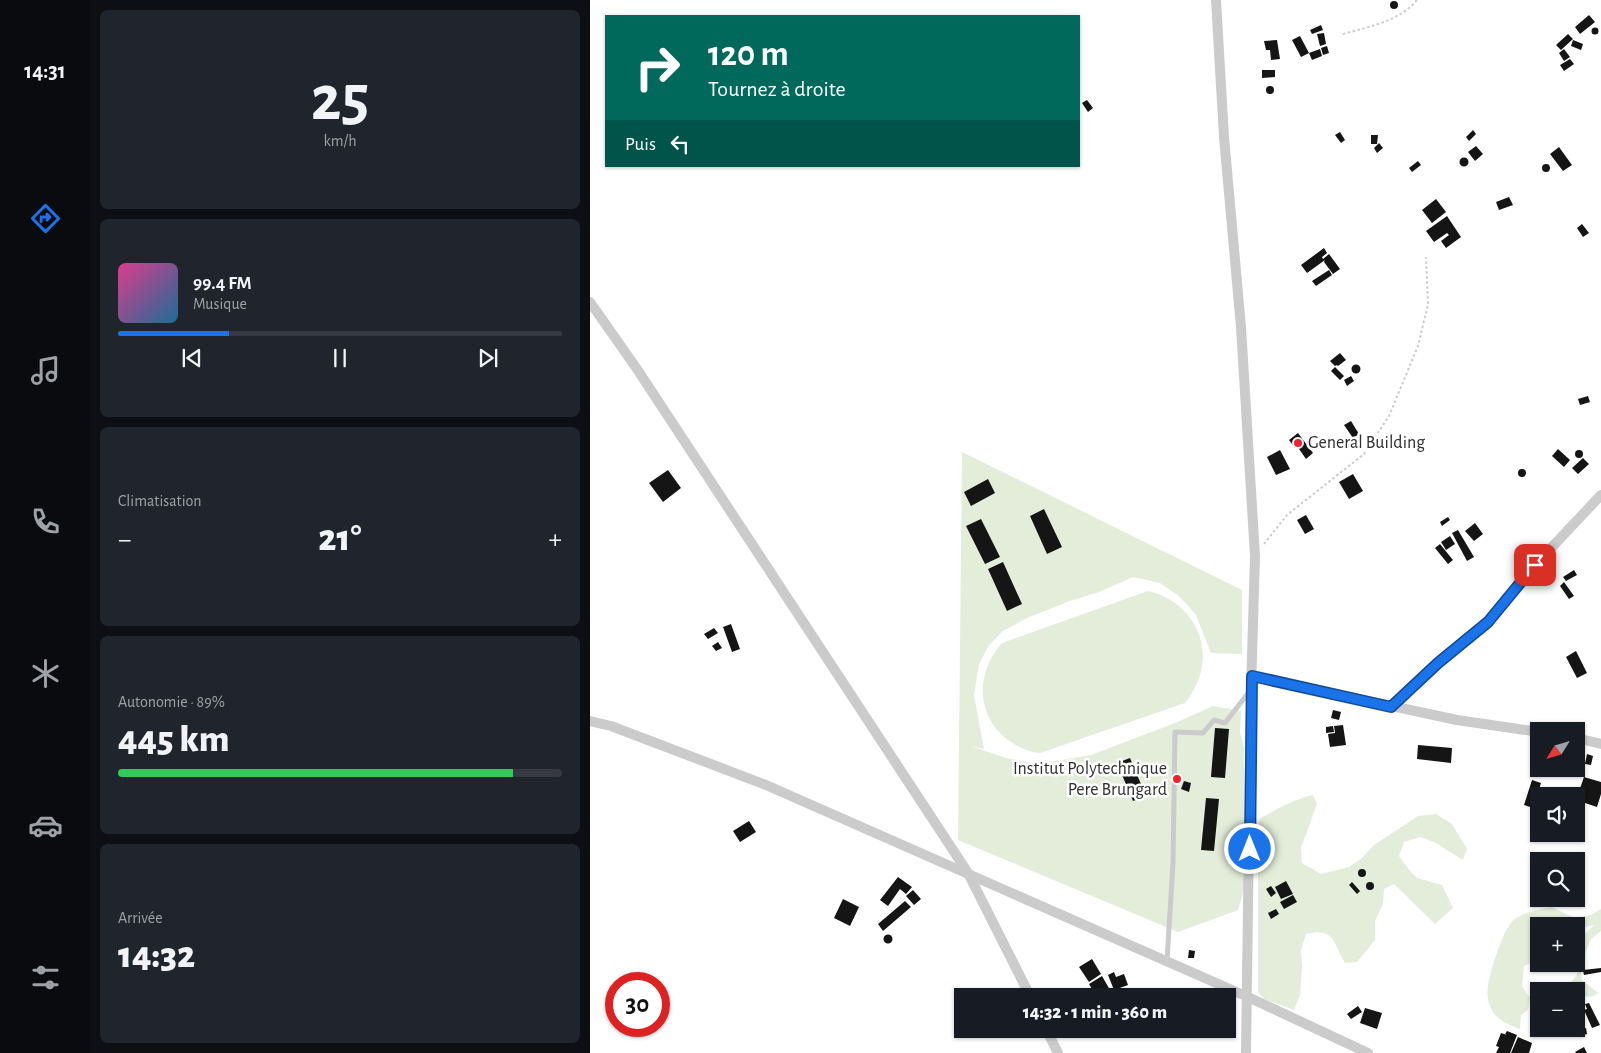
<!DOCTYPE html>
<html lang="fr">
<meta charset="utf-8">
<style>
:root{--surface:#171b24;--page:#20242c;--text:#f1f3f6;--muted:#9ea1a6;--line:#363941;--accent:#1a73e8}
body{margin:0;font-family:"Alegreya Sans",sans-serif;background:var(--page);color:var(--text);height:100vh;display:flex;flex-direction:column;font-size:19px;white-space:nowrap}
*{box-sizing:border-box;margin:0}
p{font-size:16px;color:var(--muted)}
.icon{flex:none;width:28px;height:28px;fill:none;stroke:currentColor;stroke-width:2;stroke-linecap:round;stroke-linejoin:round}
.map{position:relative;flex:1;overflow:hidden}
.details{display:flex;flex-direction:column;gap:10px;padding:10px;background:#0d0f14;width:500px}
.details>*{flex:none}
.guide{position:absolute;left:15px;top:15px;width:475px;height:152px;border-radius:0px;box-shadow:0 1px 4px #0004;background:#00695c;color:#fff;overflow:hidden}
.needle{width:32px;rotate:233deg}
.tools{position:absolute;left:940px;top:722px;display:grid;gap:10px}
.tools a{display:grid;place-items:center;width:55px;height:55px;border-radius:0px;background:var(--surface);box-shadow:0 1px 4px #0004;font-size:25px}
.speed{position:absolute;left:15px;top:972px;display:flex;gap:10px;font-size:25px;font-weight:700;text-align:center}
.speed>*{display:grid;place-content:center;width:65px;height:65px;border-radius:50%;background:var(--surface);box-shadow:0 1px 4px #0004;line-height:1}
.speed .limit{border:8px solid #d22;background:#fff;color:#111}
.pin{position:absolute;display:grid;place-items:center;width:42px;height:42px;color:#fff;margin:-21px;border-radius:10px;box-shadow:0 2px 8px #0006}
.me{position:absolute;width:55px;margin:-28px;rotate:0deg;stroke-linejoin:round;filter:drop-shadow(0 0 4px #0008)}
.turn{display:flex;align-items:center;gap:18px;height:105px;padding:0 20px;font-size:22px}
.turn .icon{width:65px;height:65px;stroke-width:2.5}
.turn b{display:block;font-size:35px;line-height:42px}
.then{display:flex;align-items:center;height:48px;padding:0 20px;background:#0003;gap:10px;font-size:19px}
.big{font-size:38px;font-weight:800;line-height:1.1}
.details .card{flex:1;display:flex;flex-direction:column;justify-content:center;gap:8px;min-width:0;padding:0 18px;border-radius:8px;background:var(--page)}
.details .dial{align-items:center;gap:0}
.dial b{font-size:65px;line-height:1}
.song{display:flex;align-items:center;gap:15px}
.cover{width:60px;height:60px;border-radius:8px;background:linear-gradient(135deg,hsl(330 70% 55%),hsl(200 70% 35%))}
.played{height:5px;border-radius:2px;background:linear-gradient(90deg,var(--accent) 25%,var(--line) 25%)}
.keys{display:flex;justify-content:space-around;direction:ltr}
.heat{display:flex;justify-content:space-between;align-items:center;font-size:28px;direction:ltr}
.charge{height:8px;border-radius:4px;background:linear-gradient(90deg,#34c759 89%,var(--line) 0)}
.trip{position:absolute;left:364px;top:988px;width:282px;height:50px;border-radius:0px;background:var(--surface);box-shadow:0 1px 4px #0004;font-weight:800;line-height:50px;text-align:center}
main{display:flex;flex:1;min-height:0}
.tabs{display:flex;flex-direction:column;width:90px;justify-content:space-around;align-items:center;background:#090b0e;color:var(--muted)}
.tabs .icon{width:35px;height:35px}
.tabs .selected{color:var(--accent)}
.tabs b{font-size:22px;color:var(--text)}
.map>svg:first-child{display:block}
</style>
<main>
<nav class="tabs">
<b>14:31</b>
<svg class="icon selected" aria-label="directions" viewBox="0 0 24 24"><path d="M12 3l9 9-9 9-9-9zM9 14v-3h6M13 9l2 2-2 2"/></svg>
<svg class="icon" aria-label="music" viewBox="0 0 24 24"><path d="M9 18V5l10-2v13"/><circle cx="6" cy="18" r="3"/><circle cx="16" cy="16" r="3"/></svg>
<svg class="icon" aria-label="phone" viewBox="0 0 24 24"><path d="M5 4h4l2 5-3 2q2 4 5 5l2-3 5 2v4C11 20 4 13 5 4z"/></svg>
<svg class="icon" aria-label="climate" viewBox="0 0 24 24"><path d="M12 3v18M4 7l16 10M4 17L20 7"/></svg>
<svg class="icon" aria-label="car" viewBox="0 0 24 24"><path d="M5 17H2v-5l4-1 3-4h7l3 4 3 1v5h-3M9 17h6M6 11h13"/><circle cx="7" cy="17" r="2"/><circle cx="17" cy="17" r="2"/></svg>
<svg class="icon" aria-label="filters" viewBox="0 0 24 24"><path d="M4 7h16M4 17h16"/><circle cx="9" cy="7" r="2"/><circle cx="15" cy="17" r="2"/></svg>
</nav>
<section class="details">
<div class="card dial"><b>25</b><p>km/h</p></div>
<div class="card">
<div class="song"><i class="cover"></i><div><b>99.4 FM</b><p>Musique</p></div></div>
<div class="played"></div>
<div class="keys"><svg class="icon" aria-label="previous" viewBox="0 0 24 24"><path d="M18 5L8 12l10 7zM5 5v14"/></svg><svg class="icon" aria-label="pause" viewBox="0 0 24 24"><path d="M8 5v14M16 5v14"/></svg><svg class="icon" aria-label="next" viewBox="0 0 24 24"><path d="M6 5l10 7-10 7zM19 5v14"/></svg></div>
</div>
<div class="card"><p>Climatisation</p>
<div class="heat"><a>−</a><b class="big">21°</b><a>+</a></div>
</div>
<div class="card"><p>Autonomie · 89%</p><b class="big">445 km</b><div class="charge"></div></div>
<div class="card"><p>Arrivée</p><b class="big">14:32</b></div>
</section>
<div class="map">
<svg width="1011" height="1053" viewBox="0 0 1011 1053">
<rect width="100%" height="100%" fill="#fff"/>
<!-- green -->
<path fill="#e4edda" d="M 372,452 L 652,590 L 652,654 L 621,653 L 606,615 L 590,597 L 570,583 L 543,577 L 509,592 L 480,601 L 437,618 L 413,631 L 399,645 L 389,664 L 384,695 L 394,749 L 381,746 L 416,758 L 448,764 L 501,755 L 585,723 L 623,706 L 651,711 L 650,733 L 654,747 L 654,890 L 648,910 L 588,932 L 368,840 Z
M 558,591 C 611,604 630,660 595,703 L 450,753 C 439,752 430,748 421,742 C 385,718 385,673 412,643 Z
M 723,795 L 727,804 L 711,848 L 712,863 L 731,874 L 759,867 L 772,858 L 784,845 L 828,816 L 846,814 L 862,824 L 877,849 L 873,860 L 844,842 L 830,837 L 814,842 L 809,856 L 820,871 L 827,878 L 852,885 L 863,908 L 845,924 L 804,884 L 794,889 L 793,904 L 785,921 L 785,940 L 767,962 L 755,963 C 743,943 745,927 716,934 L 711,951 L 712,967 L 710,995 L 704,1010 L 674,999 L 668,992 L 668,867 L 666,838 L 670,819 C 686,809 705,799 723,795 Z
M 962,907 L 984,918 L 1001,915 L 1011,909 L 1011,931 L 1001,939 L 990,966 L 992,980 L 1008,993 C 1002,1000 994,995 986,995 L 986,991 L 979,991 L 977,988 L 986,976 L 989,969 L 985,966 L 974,970 L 973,964 L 986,964 L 986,953 L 990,939 L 1004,925 L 986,929 L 986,926 L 949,926 L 949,959 L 934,966 L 932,986 L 940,998 L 938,1010 L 931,1015 L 930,1029 C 919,1025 904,1019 900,1006 C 898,1002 897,992 898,987 C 899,974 914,925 925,919 C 935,912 950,909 962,907 Z"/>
<!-- building -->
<path fill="#151515" d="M800 5a4 4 0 1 1 8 0a4 4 0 1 1-8 0Z
M 999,15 L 1005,22 L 990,34 L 985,27 Z
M 731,25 L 733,30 L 722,34 L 720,30 Z
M1001.5 31a3.5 3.5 0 1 1 7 0a3.5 3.5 0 1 1-7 0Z
M 734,33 L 736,44 L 730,46 L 727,34 Z
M 978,34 L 983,39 L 971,50 L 966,45 Z
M 710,36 L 719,53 L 711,57 L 702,40 Z
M 687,40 L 690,59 L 681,60 L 680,50 L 676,50 L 674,41 Z
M 983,40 L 993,44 L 991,50 L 981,46 Z
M 737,46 L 739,53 L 733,55 L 731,48 Z
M 730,49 L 732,56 L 722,60 L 719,53 Z
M 974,49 L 980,57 L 974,61 L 969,53 Z
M 980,59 L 984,64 L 974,71 L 970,65 Z
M 672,70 L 685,70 L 685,77 L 672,78 Z
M676 90a4 4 0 1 1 8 0a4 4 0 1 1-8 0Z
M 497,100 L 503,108 L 498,112 L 492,103 Z
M 883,130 L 886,134 L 879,141 L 876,137 Z
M 750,132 L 755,140 L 751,143 L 745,135 Z
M 781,135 L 788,135 L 787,144 L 781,144 Z
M 789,143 L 793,148 L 787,153 L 784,148 Z
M 886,146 L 893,154 L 885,161 L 878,152 Z
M 969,147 L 982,165 L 973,171 L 960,154 Z
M869.5 162a4.5 4.5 0 1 1 9 0a4.5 4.5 0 1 1-9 0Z
M 828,161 L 831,165 L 822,172 L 819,168 Z
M952 168a4 4 0 1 1 8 0a4 4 0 1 1-8 0Z
M 919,197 L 923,205 L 909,210 L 906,202 Z
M 846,199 L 856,212 L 842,223 L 832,210 Z
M 857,216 L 871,237 L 856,248 L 851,241 L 859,235 L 857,233 L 844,242 L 836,231 Z
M 992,224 L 999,233 L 993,237 L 987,228 Z
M 734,248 L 737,253 L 732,257 L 733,259 L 739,254 L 750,269 L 743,274 L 734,262 L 735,260 L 717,273 L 711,265 Z
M 739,270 L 742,275 L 726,286 L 722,281 Z
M 750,353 L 756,360 L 748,366 L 747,365 L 745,366 L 740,361 Z
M761.5 369a4.5 4.5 0 1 1 9 0a4.5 4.5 0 1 1-9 0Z
M 745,367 L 754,376 L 750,380 L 741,371 Z
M 761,376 L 764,381 L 757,386 L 754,380 Z
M 998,396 L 1000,402 L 990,405 L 988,399 Z
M 761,421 L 769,434 L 763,438 L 754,425 Z
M 708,433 L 723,453 L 716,459 L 707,446 L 705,448 L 699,440 Z
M 968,449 L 980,460 L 974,467 L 962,456 Z
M985 454a4 4 0 1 1 8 0a4 4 0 1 1-8 0Z
M 690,450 L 700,469 L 686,475 L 677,457 Z
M 993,458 L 999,464 L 988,474 L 982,468 Z
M928 473a4 4 0 1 1 8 0a4 4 0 1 1-8 0Z
M 78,470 L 91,488 L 73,502 L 59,483 Z
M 763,474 L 773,491 L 759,499 L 749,482 Z
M 398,479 L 405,493 L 381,506 L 374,492 Z
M 454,509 L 472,547 L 457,554 L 440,516 Z
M 716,515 L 724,529 L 715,534 L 707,520 Z
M 858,517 L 860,520 L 852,526 L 850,522 Z
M 391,519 L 410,557 L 395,564 L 376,526 Z
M 885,523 L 893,534 L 884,541 L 875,531 Z
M 868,530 L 884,557 L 877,561 L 862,533 Z
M 860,536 L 865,544 L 856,550 L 851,542 Z
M 850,544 L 863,560 L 858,564 L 845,548 Z
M 413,562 L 432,604 L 417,611 L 398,569 Z
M 984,570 L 987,575 L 976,581 L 973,577 Z
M 974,582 L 984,596 L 979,599 L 970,586 Z
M 141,624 L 150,649 L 142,652 L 133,627 Z
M 124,628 L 128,633 L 118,639 L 114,634 Z
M 128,642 L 132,648 L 126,651 L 122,646 Z
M 986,651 L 997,673 L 987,678 L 976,657 Z
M 743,710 L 751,712 L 749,720 L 741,718 Z
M 753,725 L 756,745 L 740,747 L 738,734 L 745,733 L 744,726 Z
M 743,726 L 744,732 L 736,733 L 736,727 Z
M 625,728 L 639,729 L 635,778 L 621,777 Z
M 828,745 L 862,748 L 861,763 L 827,759 Z
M 997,754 L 1003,756 L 1001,765 L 995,764 Z
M 540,758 L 556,796 L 543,801 L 527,763 Z
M 994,777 L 1011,782 L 1011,794 L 1007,807 L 986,800 Z
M 942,780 L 951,783 L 943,808 L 934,805 Z
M 594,781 L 601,783 L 599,792 L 591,789 Z
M 616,798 L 629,799 L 624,851 L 611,850 Z
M 159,821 L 166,832 L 150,842 L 143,831 Z
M768 873a4 4 0 1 1 8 0a4 4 0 1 1-8 0Z
M 308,877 L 322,887 L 316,894 L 310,889 L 298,906 L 290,900 Z
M 696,881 L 703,894 L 691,899 L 685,887 Z
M776 886a4 4 0 1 1 8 0a4 4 0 1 1-8 0Z
M 762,882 L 770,891 L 767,894 L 759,885 Z
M 681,886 L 686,893 L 681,897 L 676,889 Z
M 323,890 L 331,899 L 324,905 L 316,896 Z
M 703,895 L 707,902 L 694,909 L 690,902 Z
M 253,899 L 269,907 L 260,926 L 244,918 Z
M 315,901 L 321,907 L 293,931 L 288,924 Z
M 686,909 L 689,914 L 681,919 L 678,913 Z
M293.5 939a4.5 4.5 0 1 1 9 0a4.5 4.5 0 1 1-9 0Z
M 599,950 L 605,951 L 604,958 L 598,958 Z
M 502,959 L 511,974 L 499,982 L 489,967 Z
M 1011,968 L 1011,972 L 994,975 L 993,970 Z
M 524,972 L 526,977 L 534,974 L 538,985 L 524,990 L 518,975 Z
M 512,976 L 520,990 L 510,996 L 506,996 L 499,984 Z
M 990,999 L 995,1007 L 986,1012 L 986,1002 Z
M 999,1003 L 1010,1025 L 1002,1028 L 994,1010 L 997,1009 L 995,1004 Z
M 768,1006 L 772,1012 L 761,1019 L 757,1014 Z
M 775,1008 L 792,1013 L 787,1029 L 770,1023 Z
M 996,1028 L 997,1034 L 986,1037 L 985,1031 Z
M 917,1031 L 927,1035 L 920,1053 L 906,1053 L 909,1047 L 906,1046 L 911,1033 L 917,1035 L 915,1034 Z
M 928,1037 L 942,1043 L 939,1053 L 921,1053 Z
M 994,1047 L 997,1053 L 986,1053 L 985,1052 Z"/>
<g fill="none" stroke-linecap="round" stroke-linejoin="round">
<!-- path -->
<path stroke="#cbcbcb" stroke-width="2" stroke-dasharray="2.5 2.5" stroke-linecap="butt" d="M 753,34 C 778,27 810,21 827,0
M 674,544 L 697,515 L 774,454 L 799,416 L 828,346 L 838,304 L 836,257"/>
<!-- lane -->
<path stroke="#cbcbcb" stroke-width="5" d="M 577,961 L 583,863 L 585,732 L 613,733 L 624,720 L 635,723 L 659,692"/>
<!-- street -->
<path stroke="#cbcbcb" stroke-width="10" d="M 626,0 L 634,137 L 651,327 L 665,556 L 661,691 L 656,1053
M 0,302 L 47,369 L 378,873 L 440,996
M 662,676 L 867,720 L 949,732
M 801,707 L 848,663 L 898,622 L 945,565 L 1011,495
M 0,721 L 21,726 L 176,785 L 658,997 L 778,1053
M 986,738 L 1011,744
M 456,1029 L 468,1053"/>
</g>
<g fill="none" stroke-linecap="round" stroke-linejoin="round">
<!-- route casing -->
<g stroke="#114b97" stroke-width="12">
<path id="route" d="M 660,849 L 662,676 L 801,707 L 848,663 L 898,622 L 945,565"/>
</g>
<!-- route -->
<use href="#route" stroke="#1a73e8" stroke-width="9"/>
</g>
<!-- markers -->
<g fill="#f42130" stroke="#fff" stroke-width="2">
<circle cx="708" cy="443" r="5"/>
<circle cx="587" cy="779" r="5"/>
</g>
<g text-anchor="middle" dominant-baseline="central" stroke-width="5" stroke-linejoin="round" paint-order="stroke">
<!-- poi labels -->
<g font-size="18" fill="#2e2e2e" stroke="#fff" text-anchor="start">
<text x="718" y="443">General Building</text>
<text x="577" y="769" text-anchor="end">Institut Polytechnique<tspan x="577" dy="21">Pere Brungard</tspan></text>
</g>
</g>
</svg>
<div class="tools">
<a><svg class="needle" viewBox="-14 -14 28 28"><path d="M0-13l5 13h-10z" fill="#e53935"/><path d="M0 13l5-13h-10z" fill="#9ea1a6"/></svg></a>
<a><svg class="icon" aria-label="sound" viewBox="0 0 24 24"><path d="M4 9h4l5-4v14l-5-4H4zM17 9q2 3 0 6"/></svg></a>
<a><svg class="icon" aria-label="search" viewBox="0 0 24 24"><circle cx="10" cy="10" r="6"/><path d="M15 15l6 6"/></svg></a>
<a>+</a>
<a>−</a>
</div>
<div class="speed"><div class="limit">30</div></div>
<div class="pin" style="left:945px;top:565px;background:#d93025"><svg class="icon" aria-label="arrive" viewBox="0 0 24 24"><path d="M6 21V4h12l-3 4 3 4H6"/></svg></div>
<svg class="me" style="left:660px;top:849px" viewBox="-20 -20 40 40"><circle r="17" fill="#1a73e8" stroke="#fff" stroke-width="3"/><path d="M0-11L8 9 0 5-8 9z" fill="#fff"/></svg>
<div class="trip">14:32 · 1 min · 360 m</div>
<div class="guide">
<div class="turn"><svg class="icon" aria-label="right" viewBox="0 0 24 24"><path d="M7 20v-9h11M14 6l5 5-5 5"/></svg><div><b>120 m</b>Tournez à droite</div></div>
<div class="then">Puis<svg class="icon" aria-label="left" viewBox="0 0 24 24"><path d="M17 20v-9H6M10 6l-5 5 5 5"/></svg></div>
</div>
</div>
</main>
